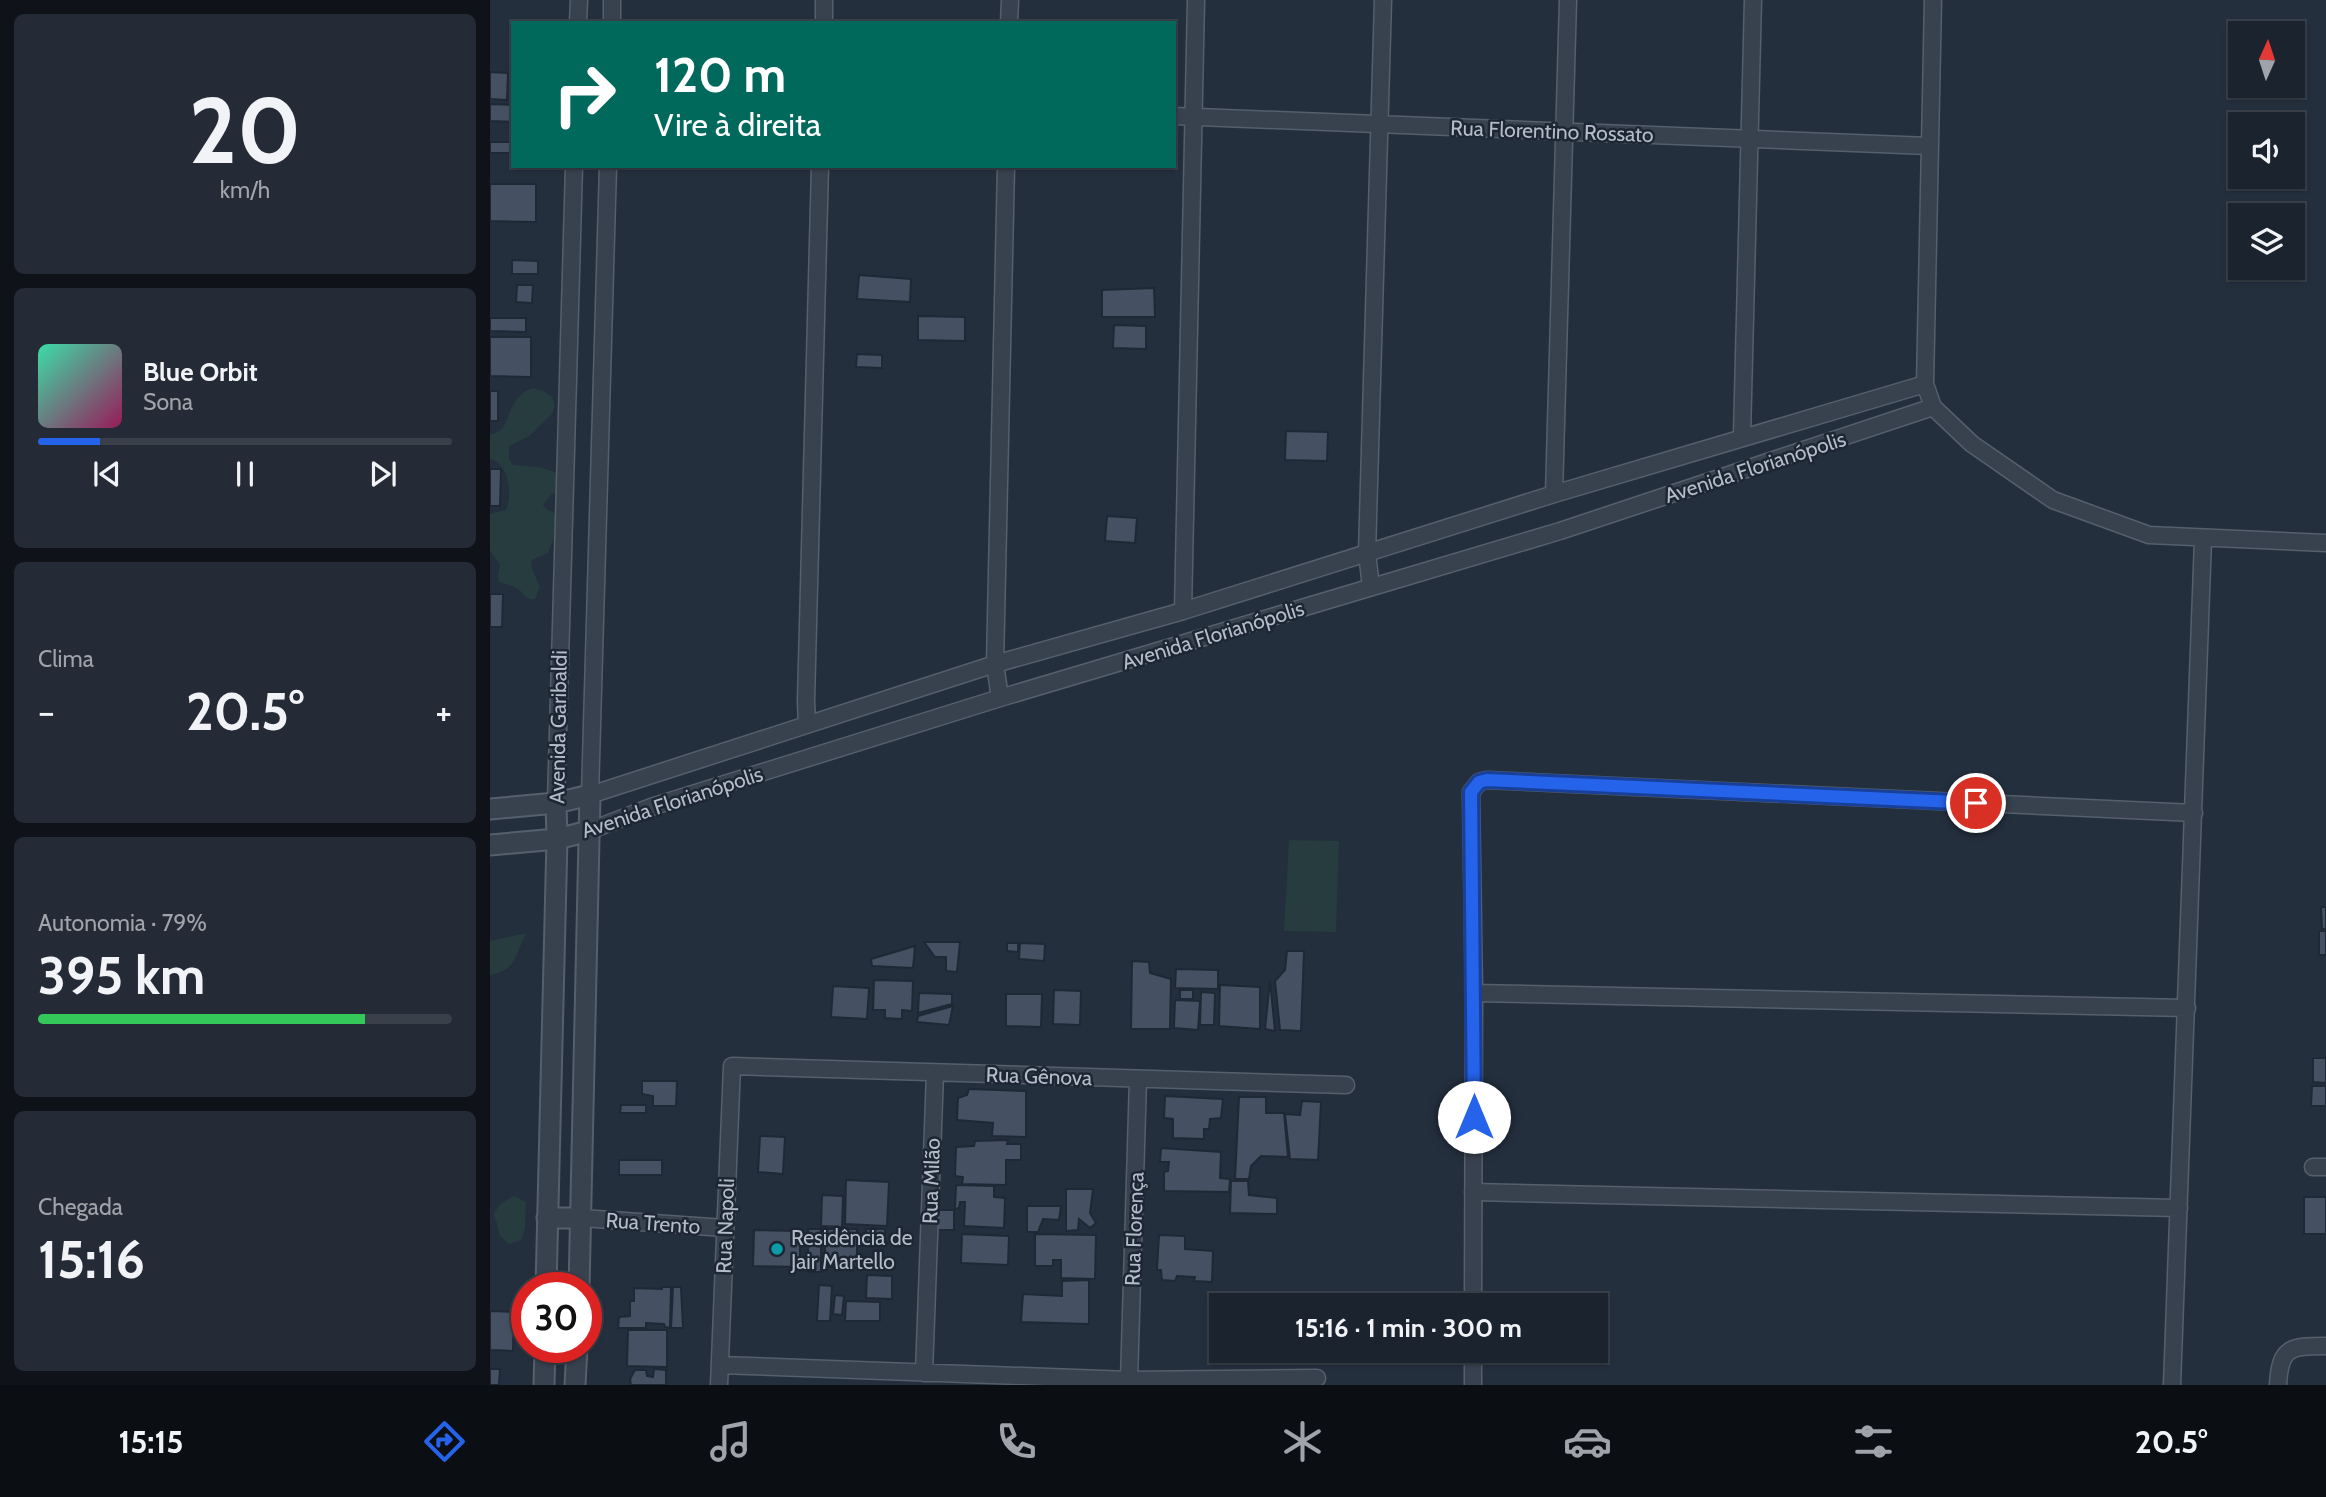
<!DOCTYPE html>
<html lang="pt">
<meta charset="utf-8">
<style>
:root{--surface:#1b232e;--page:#242b36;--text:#f1f3f6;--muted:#a0a4aa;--line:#39404a;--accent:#2563eb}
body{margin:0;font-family:Cabin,sans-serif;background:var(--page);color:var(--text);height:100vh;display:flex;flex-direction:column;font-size:26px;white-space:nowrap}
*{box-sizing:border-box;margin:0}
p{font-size:23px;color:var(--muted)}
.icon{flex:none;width:38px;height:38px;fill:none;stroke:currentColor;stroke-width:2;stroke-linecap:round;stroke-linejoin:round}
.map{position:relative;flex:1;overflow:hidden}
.panel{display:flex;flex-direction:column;gap:14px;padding:14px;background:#0f1319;width:490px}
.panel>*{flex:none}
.banner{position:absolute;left:21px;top:21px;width:665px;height:147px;border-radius:0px;box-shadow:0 2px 5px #0004,0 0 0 2px var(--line);background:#00695c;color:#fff;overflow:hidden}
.needle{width:46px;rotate:3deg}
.fabs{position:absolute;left:1738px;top:21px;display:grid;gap:14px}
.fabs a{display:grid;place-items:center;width:77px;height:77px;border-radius:0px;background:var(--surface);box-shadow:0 2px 5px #0004,0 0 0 2px var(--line);font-size:35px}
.speed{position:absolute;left:21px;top:1272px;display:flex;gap:14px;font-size:35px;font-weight:700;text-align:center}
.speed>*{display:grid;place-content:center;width:91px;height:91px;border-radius:50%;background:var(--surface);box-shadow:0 2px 5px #0004,0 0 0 2px var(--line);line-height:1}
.speed .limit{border:10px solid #d22;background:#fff;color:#111}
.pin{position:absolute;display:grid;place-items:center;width:60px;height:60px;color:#fff;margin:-30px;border:4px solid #fff;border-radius:50%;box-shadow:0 2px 7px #0007}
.me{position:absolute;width:77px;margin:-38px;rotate:0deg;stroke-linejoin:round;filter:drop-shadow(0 0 5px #0008)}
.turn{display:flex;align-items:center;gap:24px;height:147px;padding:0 28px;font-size:32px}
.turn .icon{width:91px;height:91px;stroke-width:2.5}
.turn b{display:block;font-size:49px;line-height:60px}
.big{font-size:52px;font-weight:700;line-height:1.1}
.panel .card{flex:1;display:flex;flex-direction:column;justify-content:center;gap:10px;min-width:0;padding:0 24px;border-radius:10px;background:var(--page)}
.panel .dial{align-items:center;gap:0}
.dial b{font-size:91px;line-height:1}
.song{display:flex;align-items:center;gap:21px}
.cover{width:84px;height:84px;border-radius:10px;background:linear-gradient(135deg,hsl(160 70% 55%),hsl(330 70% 35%))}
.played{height:7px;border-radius:4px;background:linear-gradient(90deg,var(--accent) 15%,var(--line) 15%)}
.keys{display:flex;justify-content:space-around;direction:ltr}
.heat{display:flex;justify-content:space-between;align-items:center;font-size:38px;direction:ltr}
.charge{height:10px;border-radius:5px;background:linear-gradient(90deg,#34c759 79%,var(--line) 0)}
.trip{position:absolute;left:719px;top:1293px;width:399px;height:70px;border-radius:0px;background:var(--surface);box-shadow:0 2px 5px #0004,0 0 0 2px var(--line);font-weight:700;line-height:70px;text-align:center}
.tab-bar{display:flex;height:112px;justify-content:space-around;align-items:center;background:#0b0e12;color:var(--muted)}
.tab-bar .icon{width:49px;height:49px}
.tab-bar .current{color:var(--accent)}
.tab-bar b{font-size:32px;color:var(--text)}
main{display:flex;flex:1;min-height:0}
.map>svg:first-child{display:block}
</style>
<main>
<section class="panel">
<div class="card dial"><b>20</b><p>km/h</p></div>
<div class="card">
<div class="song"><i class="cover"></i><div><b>Blue Orbit</b><p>Sona</p></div></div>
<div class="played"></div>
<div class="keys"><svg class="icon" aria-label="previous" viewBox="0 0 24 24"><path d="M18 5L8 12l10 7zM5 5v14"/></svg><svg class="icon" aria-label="pause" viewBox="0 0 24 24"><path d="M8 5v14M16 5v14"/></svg><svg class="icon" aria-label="next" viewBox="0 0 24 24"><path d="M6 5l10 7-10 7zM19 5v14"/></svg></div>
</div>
<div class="card"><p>Clima</p>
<div class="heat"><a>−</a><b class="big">20.5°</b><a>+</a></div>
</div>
<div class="card"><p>Autonomia · 79%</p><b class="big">395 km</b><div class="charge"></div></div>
<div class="card"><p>Chegada</p><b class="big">15:16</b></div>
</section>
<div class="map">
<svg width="1836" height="1385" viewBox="0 0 1836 1385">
<rect width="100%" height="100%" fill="#242f3e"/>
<!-- green -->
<path fill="#263c3f" d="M 43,388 L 55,392 L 61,396 L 64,402 L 64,409 L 61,415 L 39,436 L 19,446 L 19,459 L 23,465 L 49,467 L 70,474 L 67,492 L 62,494 L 53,505 L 56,509 L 67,514 L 68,527 L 58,553 L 42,560 L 41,566 L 50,587 L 45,599 C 33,600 35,592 26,588 C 21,585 15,584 9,582 L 8,576 L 10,564 L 0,551 L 0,514 L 16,510 C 23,494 19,463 0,459 L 0,435 C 26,430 12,398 43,388 Z
M 799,840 L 849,841 L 846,932 L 794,931 Z
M 37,933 C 24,954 29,969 0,975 L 0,941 Z
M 24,1196 L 36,1202 L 35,1228 L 31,1240 L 19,1244 L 10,1236 L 4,1213 L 11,1203 Z"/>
<!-- building -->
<path fill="#455162" stroke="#1f2835" stroke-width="2" d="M 0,72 L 18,73 L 17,100 L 0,99 Z
M 0,104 L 23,105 L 23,122 L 0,121 Z
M 0,142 L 23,142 L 23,153 L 0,153 Z
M 0,184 L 46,184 L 46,222 L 0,221 Z
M 22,260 L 48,261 L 48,274 L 22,274 Z
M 369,275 L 421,279 L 420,302 L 367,299 Z
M 27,285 L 43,285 L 42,303 L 26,302 Z
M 664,288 L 665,317 L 612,317 L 612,290 Z
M 428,316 L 475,317 L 475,341 L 428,340 Z
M 0,318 L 36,318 L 36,332 L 0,331 Z
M 624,325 L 656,326 L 656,349 L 623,348 Z
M 0,337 L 41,337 L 41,377 L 0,376 Z
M 367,354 L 392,355 L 392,368 L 366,367 Z
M 0,391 L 8,391 L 8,421 L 0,421 Z
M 796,431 L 838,432 L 837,461 L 795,460 Z
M 0,469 L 11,469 L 10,506 L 0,506 Z
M 617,516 L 647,518 L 645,543 L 615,541 Z
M 0,594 L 13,594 L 12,627 L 0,627 Z
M 1831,907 L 1836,907 L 1836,929 L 1832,929 Z
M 1829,931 L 1836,931 L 1836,955 L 1829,955 Z
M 434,942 L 470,942 L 467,972 L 456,971 L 456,957 L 445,957 Z
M 517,943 L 528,943 L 528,952 L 517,951 Z
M 530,943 L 555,944 L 554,961 L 529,959 Z
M 425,946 L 423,968 L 382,966 L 381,959 Z
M 797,951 L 814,951 L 811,1031 L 790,1030 L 785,981 L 795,970 Z
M 642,961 L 659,962 L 660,973 L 681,979 L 680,1029 L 641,1029 Z
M 686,969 L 728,970 L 728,989 L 685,988 Z
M 384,980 L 423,981 L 422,1011 L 412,1010 L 412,1019 L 395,1018 L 395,1010 L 383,1010 Z
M 780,980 L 785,1031 L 775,1029 Z
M 730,985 L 770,987 L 770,1029 L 729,1026 Z
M 343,986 L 379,988 L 377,1019 L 341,1017 Z
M 564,990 L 591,991 L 590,1025 L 563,1024 Z
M 690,990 L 703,990 L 703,999 L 690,999 Z
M 711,992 L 725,993 L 724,1025 L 710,1025 Z
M 429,993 L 462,994 L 462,1004 L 428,1013 Z
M 516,994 L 552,994 L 551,1027 L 516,1026 Z
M 685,1000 L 710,1001 L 708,1030 L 684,1028 Z
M 463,1006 L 459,1025 L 427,1022 L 428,1016 Z
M 1823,1058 L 1836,1058 L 1836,1083 L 1823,1082 Z
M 152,1081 L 187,1081 L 186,1106 L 163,1106 L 163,1096 L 152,1094 Z
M 1822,1086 L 1836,1086 L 1836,1106 L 1821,1106 Z
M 479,1089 L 536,1091 L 536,1137 L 502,1136 L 503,1123 L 467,1120 L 468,1098 L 477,1095 Z
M 675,1096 L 733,1099 L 731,1118 L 720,1119 L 719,1129 L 714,1129 L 714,1139 L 683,1138 L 683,1119 L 674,1118 Z
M 749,1097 L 776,1097 L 776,1113 L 794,1113 L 798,1157 L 771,1156 L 761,1166 L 759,1179 L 745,1179 Z
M 812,1101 L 831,1102 L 828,1160 L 800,1159 L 795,1114 L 810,1115 Z
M 131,1105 L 156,1105 L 156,1113 L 130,1113 Z
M 270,1136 L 295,1137 L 293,1174 L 268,1172 Z
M 518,1140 L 517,1144 L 531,1144 L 531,1160 L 516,1160 L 516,1185 L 472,1184 L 473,1177 L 465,1176 L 466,1147 L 484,1146 L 485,1141 Z
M 671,1148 L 731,1152 L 730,1178 L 740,1179 L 739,1192 L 674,1191 L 674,1172 L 678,1171 L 679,1162 L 670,1162 Z
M 129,1160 L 172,1160 L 172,1175 L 129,1175 Z
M 356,1180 L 399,1182 L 397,1226 L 355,1224 Z
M 741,1181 L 758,1181 L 759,1195 L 787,1198 L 787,1214 L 740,1213 Z
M 466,1185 L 504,1186 L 504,1197 L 515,1198 L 514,1228 L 474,1226 L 475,1202 L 470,1202 L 469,1208 L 465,1209 Z
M 576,1189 L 603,1189 L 600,1213 L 606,1223 L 600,1228 L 589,1219 L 588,1230 L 576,1231 Z
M 332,1195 L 353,1196 L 352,1227 L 331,1226 Z
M 1814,1197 L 1836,1197 L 1836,1234 L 1814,1234 Z
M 537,1206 L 571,1206 L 569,1220 L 553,1219 L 548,1232 L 537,1232 Z
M 442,1210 L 464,1210 L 464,1230 L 442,1230 Z
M 318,1229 L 331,1229 L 331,1272 L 318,1272 Z
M 335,1229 L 367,1229 L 367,1267 L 335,1267 Z
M 376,1229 L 395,1229 L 395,1245 L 376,1244 Z
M 264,1230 L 310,1231 L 310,1267 L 263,1266 Z
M 472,1234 L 519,1236 L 518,1265 L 471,1263 Z
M 545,1234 L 606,1235 L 605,1279 L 571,1278 L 571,1260 L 563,1260 L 563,1266 L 545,1266 Z
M 669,1235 L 695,1236 L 695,1249 L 723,1251 L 722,1282 L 704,1281 L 705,1277 L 687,1276 L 685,1281 L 672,1280 L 671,1270 L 667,1270 Z
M 377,1275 L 402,1276 L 402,1299 L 376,1298 Z
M 599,1280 L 599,1324 L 531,1322 L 533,1294 L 572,1296 L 572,1281 Z
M 329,1285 L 342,1286 L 340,1321 L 327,1321 Z
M 172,1287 L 181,1287 L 180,1328 L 175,1327 L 174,1324 L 156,1323 L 156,1328 L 128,1328 L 129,1317 L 140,1316 L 140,1301 L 144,1301 L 144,1288 L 172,1289 Z
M 183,1287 L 191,1287 L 193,1328 L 181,1328 Z
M 345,1295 L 354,1296 L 352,1315 L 343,1314 Z
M 356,1301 L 390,1302 L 390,1321 L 355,1321 Z
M 0,1311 L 24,1312 L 23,1351 L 0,1350 Z
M 138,1330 L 177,1330 L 177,1367 L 137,1366 Z
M 0,1369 L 10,1369 L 9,1385 L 0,1385 Z
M 164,1369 L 176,1370 L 176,1385 L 141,1385 L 140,1379 L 145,1370 L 156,1370 L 157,1376 L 163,1377 Z"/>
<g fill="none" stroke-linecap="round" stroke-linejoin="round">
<!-- minor casing -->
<g stroke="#565f6c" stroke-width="19">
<path id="minor" d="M 1443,0 L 1435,384 L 1443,407 L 1482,444 L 1563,500 L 1659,535 L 1836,543
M 88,23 L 89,0
M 122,23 L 122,0
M 334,23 L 334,0
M 519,23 L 520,0
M 684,116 L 1439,146
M 118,166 L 100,795 L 505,664 L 693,611 L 1064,494 L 1435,384
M 1252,436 L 1263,0
M 1064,494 L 1078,0
M 881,587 L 877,553 L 893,0
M 693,611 L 706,0
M 510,698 L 505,664 L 516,166
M 317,724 L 316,701 L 330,166
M 66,803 L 84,166
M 99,831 L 161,807 L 510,698 L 1070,531 L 1443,407
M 984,993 L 1697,1008
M 1823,1167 L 1836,1167
M 983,1192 L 1689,1208
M 92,1218 L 235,1228
M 983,1306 L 984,993 L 981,792 L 989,782 L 997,780 L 1704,813
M 983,1351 L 983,1385
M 230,1365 L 639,1380 L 827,1378
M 434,1373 L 445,1073
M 639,1380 L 648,1079
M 229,1385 L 242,1066 L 856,1085
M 1682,1385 L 1713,539
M 1788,1385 C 1790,1347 1800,1346 1836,1346"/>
</g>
<!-- tertiary casing -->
<g stroke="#565f6c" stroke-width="23">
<path id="tertiary" d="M 0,809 L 66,803 L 100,795 L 89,1288
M 0,845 L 67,839 L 99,831
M 57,1218 L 92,1218
M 56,1288 L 67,839 L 66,803
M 54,1385 L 55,1348
M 85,1385 L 87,1348"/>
</g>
<!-- minor -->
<use href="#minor" stroke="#38414e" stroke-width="16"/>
<!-- tertiary -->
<use href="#tertiary" stroke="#38414e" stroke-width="19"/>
</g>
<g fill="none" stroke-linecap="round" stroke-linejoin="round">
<!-- route casing -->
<g stroke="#184099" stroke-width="18">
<path id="route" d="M 984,1117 L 981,792 L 989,782 L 997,780 L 1486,803"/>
</g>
<!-- route -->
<use href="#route" stroke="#2563eb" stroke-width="12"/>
</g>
<!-- markers -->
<circle fill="#0f9aa8" stroke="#1d2633" stroke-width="2.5" cx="287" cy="1249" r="7"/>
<g text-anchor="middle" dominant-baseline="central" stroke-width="5" stroke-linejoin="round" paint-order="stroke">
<!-- street labels -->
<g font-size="21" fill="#b4bcc9" stroke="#1d2633">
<text transform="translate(1062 131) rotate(2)">Rua Florentino Rossato</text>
<text transform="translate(1265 467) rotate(-18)">Avenida Florianópolis</text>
<text transform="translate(723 635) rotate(-17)">Avenida Florianópolis</text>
<text transform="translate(68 727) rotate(-89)">Avenida Garibaldi</text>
<text transform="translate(182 802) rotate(-18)">Avenida Florianópolis</text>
<text transform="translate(549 1076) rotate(2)">Rua Gênova</text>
<text transform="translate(441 1181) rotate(-88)">Rua Milão</text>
<text transform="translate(163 1223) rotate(4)">Rua Trento</text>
<text transform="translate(235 1226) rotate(-88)">Rua Napoli</text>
<text transform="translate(644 1229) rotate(-88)">Rua Florença</text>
</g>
<!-- poi labels -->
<g font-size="21" fill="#b4bcc9" stroke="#1d2633" text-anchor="start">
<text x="301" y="1237">Residência de<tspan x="301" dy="24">Jair Martello</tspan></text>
</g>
</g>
</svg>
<div class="fabs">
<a><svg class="needle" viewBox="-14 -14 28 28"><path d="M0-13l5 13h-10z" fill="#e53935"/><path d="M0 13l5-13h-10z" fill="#a0a4aa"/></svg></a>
<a><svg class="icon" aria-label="sound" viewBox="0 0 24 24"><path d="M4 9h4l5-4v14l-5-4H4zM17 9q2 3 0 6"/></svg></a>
<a><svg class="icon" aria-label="layers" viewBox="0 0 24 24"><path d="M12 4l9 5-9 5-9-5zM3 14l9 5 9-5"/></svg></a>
</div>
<div class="speed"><div class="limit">30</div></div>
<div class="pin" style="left:1486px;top:803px;background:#d93025"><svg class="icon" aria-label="arrive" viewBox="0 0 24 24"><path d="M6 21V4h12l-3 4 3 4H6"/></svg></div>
<svg class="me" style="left:984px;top:1117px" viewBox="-20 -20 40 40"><circle r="19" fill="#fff"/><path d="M0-13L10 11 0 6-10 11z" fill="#2563eb"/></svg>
<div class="trip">15:16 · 1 min · 300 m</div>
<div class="banner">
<div class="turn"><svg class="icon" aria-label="right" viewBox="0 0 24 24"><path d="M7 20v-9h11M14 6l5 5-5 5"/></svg><div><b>120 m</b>Vire à direita</div></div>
</div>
</div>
</main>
<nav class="tab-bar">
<b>15:15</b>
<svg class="icon current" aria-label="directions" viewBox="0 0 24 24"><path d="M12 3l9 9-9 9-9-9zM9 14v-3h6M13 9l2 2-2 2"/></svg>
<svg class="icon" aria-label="music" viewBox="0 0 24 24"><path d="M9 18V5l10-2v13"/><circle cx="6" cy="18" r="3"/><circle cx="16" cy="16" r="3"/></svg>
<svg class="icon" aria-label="phone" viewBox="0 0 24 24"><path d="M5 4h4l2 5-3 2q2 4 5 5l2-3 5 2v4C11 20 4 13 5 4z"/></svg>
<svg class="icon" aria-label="climate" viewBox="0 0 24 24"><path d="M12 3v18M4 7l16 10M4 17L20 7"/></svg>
<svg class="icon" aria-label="car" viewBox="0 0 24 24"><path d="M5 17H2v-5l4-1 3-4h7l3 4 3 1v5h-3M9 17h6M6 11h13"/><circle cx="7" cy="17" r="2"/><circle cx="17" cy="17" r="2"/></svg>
<svg class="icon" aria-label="filters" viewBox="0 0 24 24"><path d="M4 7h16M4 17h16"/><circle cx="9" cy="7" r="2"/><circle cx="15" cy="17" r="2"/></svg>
<b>20.5°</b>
</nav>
